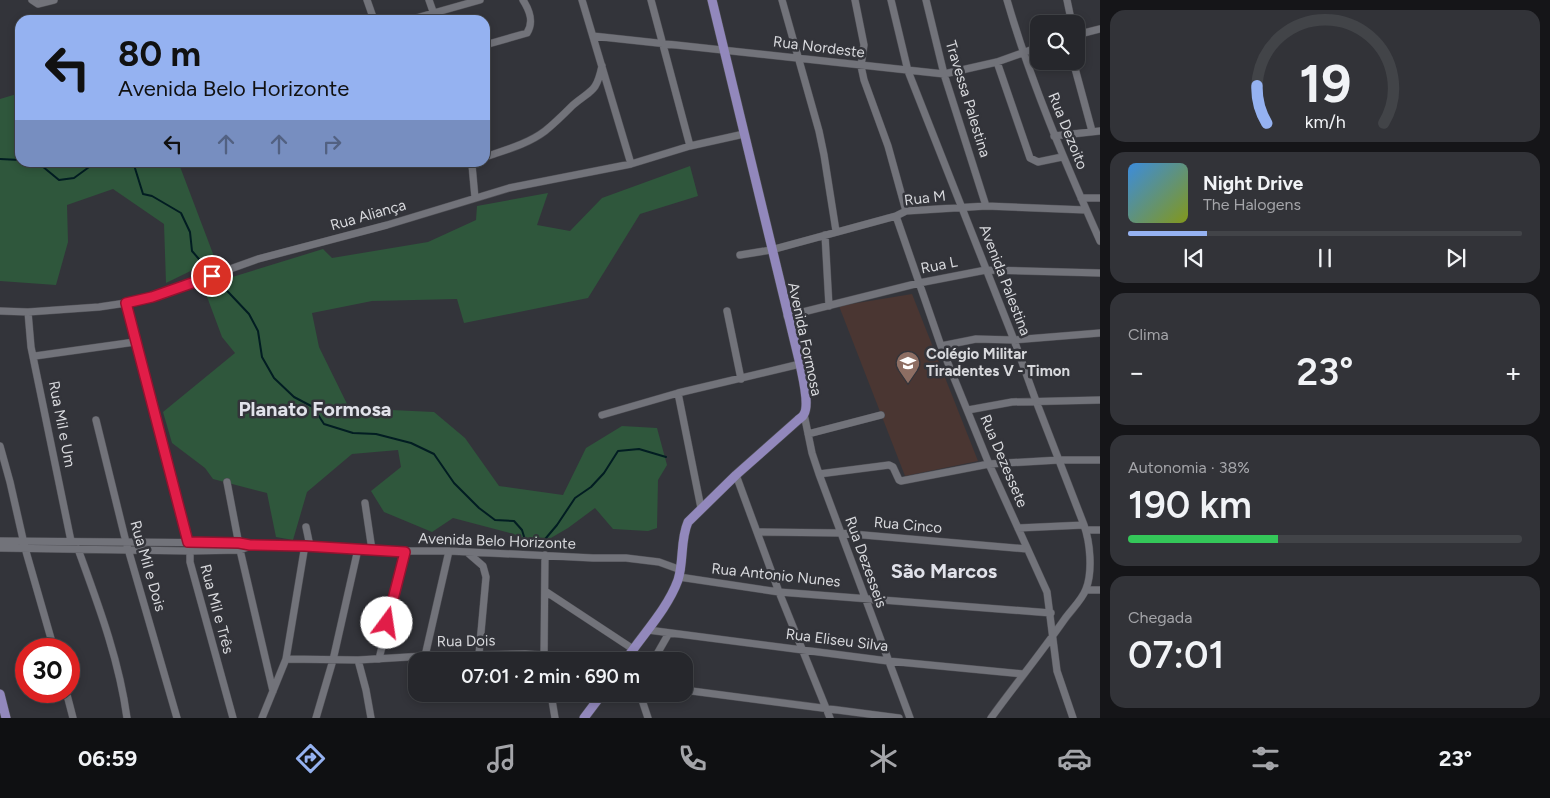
<!DOCTYPE html>
<html lang="pt">
<meta charset="utf-8">
<style>
:root{--surface:#26272c;--page:#323338;--text:#f1f3f6;--muted:#a4a5a9;--line:#424448;--accent:#95b2f1}
body{margin:0;font-family:Figtree,sans-serif;background:var(--page);color:var(--text);height:100vh;display:flex;flex-direction:column;font-size:19px;white-space:nowrap}
*{box-sizing:border-box;margin:0}
p{font-size:16px;color:var(--muted)}
.icon{flex:none;width:28px;height:28px;fill:none;stroke:currentColor;stroke-width:2;stroke-linecap:round;stroke-linejoin:round}
.map{position:relative;flex:1;overflow:hidden}
.side{display:flex;flex-direction:column;gap:10px;padding:10px;background:#151518;width:450px}
.side>*{flex:none}
.banner{position:absolute;left:15px;top:15px;width:475px;height:152px;border-radius:15px;box-shadow:0 2px 8px #0003,0 0 0 1px var(--line);background:#95b2f1;color:#111;overflow:hidden}
.buttons{position:absolute;left:1030px;top:15px;display:grid;gap:10px}
.buttons a{display:grid;place-items:center;width:55px;height:55px;border-radius:10px;background:var(--surface);box-shadow:0 2px 8px #0003,0 0 0 1px var(--line);font-size:25px}
.speed{position:absolute;left:15px;top:638px;display:flex;gap:10px;font-size:25px;font-weight:700;text-align:center}
.speed>*{display:grid;place-content:center;width:65px;height:65px;border-radius:50%;background:var(--surface);box-shadow:0 2px 8px #0003,0 0 0 1px var(--line);line-height:1}
.speed .limit{border:8px solid #d22;background:#fff;color:#111}
.pin{position:absolute;display:grid;place-items:center;width:42px;height:42px;color:#fff;margin:-21px;border:2px solid #fff;border-radius:50%;box-shadow:0 1px 5px #0007}
.me{position:absolute;width:55px;margin:-28px;rotate:14deg;stroke-linejoin:round;filter:drop-shadow(0 0 4px #0008)}
.turn{display:flex;align-items:center;gap:18px;height:105px;padding:0 20px;font-size:22px}
.turn .icon{width:65px;height:65px;stroke-width:2.5}
.turn b{display:block;font-size:35px;line-height:42px}
.lanes{display:flex;align-items:center;height:48px;padding:0 20px;background:#0003;justify-content:center;gap:25px;direction:ltr}
.lanes .off{opacity:.35}
.big{font-size:38px;font-weight:600;line-height:1.1}
.side .widget{flex:1;display:flex;flex-direction:column;justify-content:center;gap:8px;min-width:0;padding:0 18px;border-radius:15px;background:var(--page)}
.side .dial{align-items:center;gap:0}
.dial svg{height:130px;overflow:visible;fill:none;stroke:var(--line);stroke-width:7;stroke-linecap:round;text-anchor:middle}
.dial text{fill:var(--text);stroke:none}
.song{display:flex;align-items:center;gap:15px}
.cover{width:60px;height:60px;border-radius:8px;background:linear-gradient(135deg,hsl(210 70% 55%),hsl(70 70% 35%))}
.played{height:5px;border-radius:2px;background:linear-gradient(90deg,var(--accent) 20%,var(--line) 20%)}
.keys{display:flex;justify-content:space-around;direction:ltr}
.heat{display:flex;justify-content:space-between;align-items:center;font-size:28px;direction:ltr}
.charge{height:8px;border-radius:4px;background:linear-gradient(90deg,#34c759 38%,var(--line) 0)}
.trip{position:absolute;left:408px;top:652px;width:285px;height:50px;border-radius:15px;background:var(--surface);box-shadow:0 2px 8px #0003,0 0 0 1px var(--line);font-weight:600;line-height:50px;text-align:center}
.tab-bar{display:flex;height:80px;justify-content:space-around;align-items:center;background:#0f1012;color:var(--muted)}
.tab-bar .icon{width:35px;height:35px}
.tab-bar .selected{color:var(--accent)}
.tab-bar b{font-size:22px;color:var(--text)}
main{display:flex;flex:1;min-height:0}
.map>svg:first-child{display:block}
</style>
<main>
<div class="map">
<svg width="1100" height="718" viewBox="0 0 1100 718">
<rect width="100%" height="100%" fill="#33343a"/>
<!-- education -->
<path fill="#4a3632" d="M 912,294 L 978,461 L 905,476 L 839,306 Z"/>
<!-- green -->
<path fill="#2f573c" d="M 20,93 L 20,162 L 181,163 L 179,164 L 215,259 L 166,283 L 164,224 L 113,189 L 67,205 L 68,242 L 56,285 L 0,281 L 0,99 Z
M 690,166 L 698,196 L 640,214 L 588,298 L 464,323 L 457,299 L 372,301 L 312,313 L 319,347 L 349,408 L 434,412 L 465,438 L 499,486 L 563,495 L 586,448 L 622,426 L 657,428 L 667,465 L 658,480 L 657,528 L 648,531 L 613,529 L 595,508 L 568,528 L 532,549 L 514,534 L 453,518 L 432,532 L 384,512 L 371,491 L 401,467 L 398,450 L 352,454 L 307,492 L 293,540 L 276,537 L 267,493 L 213,479 L 205,468 L 172,443 L 163,412 L 235,353 L 222,337 L 203,286 L 323,249 L 332,258 L 428,242 L 476,220 L 477,206 L 548,193 L 537,225 L 570,231 L 602,198 Z"/>
<g fill="none" stroke-linecap="round" stroke-linejoin="round">
<!-- stream -->
<path stroke="#021d22" stroke-width="2" d="M 0,159 L 20,160
M 29,162 L 42,166 L 59,180 L 74,178 L 96,162
M 129,162 L 134,165 L 143,194 L 152,196 L 181,213 L 190,232 L 192,251 L 211,273
M 214,277 L 249,314 L 258,331 L 262,357 L 274,378 L 294,397 L 313,407 L 324,424 L 353,433 L 376,434 L 411,443 L 434,454 L 454,483 L 479,508 L 495,520 L 514,521 L 522,530 L 526,543 L 537,544 L 546,538 L 557,525 L 575,498 L 591,487 L 604,473 L 618,451 L 639,449 L 666,457"/>
<!-- minor casing -->
<g stroke="#505056" stroke-width="8">
<path id="minor" d="M 32,0 L 38,4 L 54,0
M 367,0 L 374,20
M 429,0 L 436,20
M 582,0 L 631,164
M 651,0 L 690,146
M 782,0 L 819,131 L 824,155 L 836,231
M 855,0 L 864,45 L 861,66 L 864,80 L 888,146 L 906,211
M 891,0 L 908,71 L 1014,340 L 1036,401 L 1084,525 C 1090,542 1093,571 1086,589 C 1082,600 1071,610 1064,620 C 1041,653 1015,685 991,718
M 926,0 L 944,74 L 986,206
M 1007,0 C 1031,83 1065,162 1100,241
M 1067,0 L 1072,24
M 409,20 L 480,0
M 1076,35 L 1100,29
M 593,36 L 944,74 L 997,62 L 1039,47
M 485,45 L 527,33 C 534,22 530,11 523,0
M 1073,61 L 1092,131
M 997,62 L 1030,158 L 1038,162 L 1062,157
M 1054,136 L 1100,131
M 485,157 C 505,150 528,144 545,131 C 555,123 564,114 573,105 C 592,89 596,93 602,66
M 475,198 L 472,165 L 475,162
M 1081,198 L 1100,198
M 896,216 L 941,346 L 989,464 L 1047,592 L 1057,671 L 1073,718
M 825,235 L 829,306
M 740,255 L 771,250 L 896,216 L 906,211 L 986,206 L 1086,210
M 126,303 L 190,551 L 190,562 L 233,718
M 0,311 L 28,312 L 99,307 L 126,303 L 152,297 L 258,259 L 387,225 L 509,188 L 631,164 L 690,146 L 744,134
M 727,311 L 741,379
M 28,312 L 31,347 L 71,541
M 787,316 L 919,283 L 986,270 L 1100,273
M 941,346 L 976,339 L 1014,340 L 1100,333
M 35,356 L 135,342
M 678,393 L 701,508
M 968,410 L 1012,402 L 1100,400
M 804,414 L 812,453 L 819,474 L 910,718
M 602,415 L 678,393 L 800,364
M 96,420 L 126,542 L 177,718
M 808,434 L 881,415
M 0,446 L 10,482 L 25,548 L 54,649
M 819,474 L 889,465 L 893,467 L 899,480 L 901,481 L 989,464 L 1059,460 L 1100,460
M 736,475 L 779,592 L 830,718
M 227,482 L 240,550 L 273,691
M 365,503 L 372,550
M 306,527 L 310,546
M 1018,528 L 1084,525
M 1086,530 L 1100,530
M 757,532 L 840,533 L 1027,549
M 0,541 L 239,543 L 250,545 L 305,545 L 405,551 L 449,551 L 593,558 L 626,558 L 659,562 L 681,570
M 0,548 L 190,551 L 240,550 L 250,546
M 78,549 C 98,604 119,659 127,718
M 468,553 L 483,566 L 486,577 L 479,654
M 679,577 L 779,592 L 1051,613
M 1086,590 L 1100,590
M 545,591 L 633,649
M 648,630 L 888,661 L 1023,674
M 425,656 L 449,551
M 544,658 L 545,555
M 286,659 L 358,660 L 425,656 L 525,654 L 544,655 L 555,661
M 379,659 L 405,551
M 358,660 L 366,690 L 371,718
M 653,661 L 669,633
M 684,690 L 899,718
M 66,691 L 73,718
M 551,694 L 555,718
M 640,694 L 648,718
M 262,718 L 286,659 L 305,545
M 316,718 L 333,660 L 358,549"/>
</g>
<!-- major casing -->
<g stroke="#505056" stroke-width="10">
<path id="major" d="M 625,661 C 642,635 667,610 678,580 C 684,561 680,540 688,522 L 736,475 L 798,420 C 800,418 803,417 804,414 C 810,404 802,375 800,364 L 712,0
M 0,694 L 6,718
M 584,718 L 602,694"/>
</g>
<!-- minor -->
<use href="#minor" stroke="#72737a" stroke-width="7"/>
<!-- major -->
<use href="#major" stroke="#9288bc" stroke-width="9"/>
</g>
<g fill="none" stroke-linecap="round" stroke-linejoin="round">
<!-- route casing -->
<g stroke="#92132f" stroke-width="12">
<path id="route" d="M 212,276 L 152,297 L 126,303 L 188,542 L 239,543 L 250,545 L 305,546 L 405,552 L 387,623"/>
</g>
<!-- route -->
<use href="#route" stroke="#e11d48" stroke-width="9"/>
</g>
<!-- icons -->
<defs>
<g id="school-pin" transform="scale(1.25)"><path d="M0 17L-7.5 6A9.5 9.5 0 1 1 7.5 6Z" fill="#8d6e63" stroke="#33343a"/><path d="M0-5L7-2L0 1L-7-2ZM-4 1L0 2.5L4 1V4Q0 6-4 4Z" fill="#fff"/></g>
</defs>
<g fill-rule="evenodd">
<use href="#school-pin" x="908" y="363"/>
</g>
<g text-anchor="middle" dominant-baseline="central" stroke-width="5" stroke-linejoin="round" paint-order="stroke">
<!-- street labels -->
<g font-size="15" fill="#d8d9dd" stroke="#33343a">
<text transform="translate(819 47) rotate(7)">Rua Nordeste</text>
<text transform="translate(968 99) rotate(73)">Travessa Palestina</text>
<text transform="translate(1068 131) rotate(68)">Rua Dezoito</text>
<text transform="translate(925 198) rotate(-7)">Rua M</text>
<text transform="translate(368 215) rotate(-16)">Rua Aliança</text>
<text transform="translate(939 265) rotate(-11)">Rua L</text>
<text transform="translate(1005 280) rotate(69)">Avenida Palestina</text>
<text transform="translate(805 339) rotate(78)">Avenida Formosa</text>
<text transform="translate(62 424) rotate(79)">Rua Mil e Um</text>
<text transform="translate(1004 461) rotate(67)">Rua Dezessete</text>
<text transform="translate(908 525) rotate(5)">Rua Cinco</text>
<text transform="translate(497 541) rotate(2)">Avenida Belo Horizonte</text>
<text transform="translate(866 562) rotate(70)">Rua Dezesseis</text>
<text transform="translate(148 566) rotate(74)">Rua Mil e Dois</text>
<text transform="translate(776 575) rotate(6)">Rua Antonio Nunes</text>
<text transform="translate(217 609) rotate(75)">Rua Mil e Três</text>
<text transform="translate(837 640) rotate(7)">Rua Eliseu Silva</text>
<text transform="translate(466 641) rotate(-1)">Rua Dois</text>
</g>
<!-- poi labels -->
<g font-size="15" font-weight="bold" fill="#d8d9dd" stroke="#33343a" text-anchor="start">
<text x="926" y="354">Colégio Militar<tspan x="926" dy="17">Tiradentes V - Timon</tspan></text>
</g>
<!-- district labels -->
<g font-size="20" font-weight="bold" fill="#e1e2ea" stroke="#33343a">
<text x="315" y="409">Planato Formosa</text>
<text x="944" y="571">São Marcos</text>
</g>
</g>
</svg>
<div class="buttons">
<a><svg class="icon" aria-label="search" viewBox="0 0 24 24"><circle cx="10" cy="10" r="6"/><path d="M15 15l6 6"/></svg></a>
</div>
<div class="speed"><div class="limit">30</div></div>
<div class="pin" style="left:212px;top:276px;background:#d93025"><svg class="icon" aria-label="arrive" viewBox="0 0 24 24"><path d="M6 21V4h12l-3 4 3 4H6"/></svg></div>
<svg class="me" style="left:387px;top:623px" viewBox="-20 -20 40 40"><circle r="19" fill="#fff"/><path d="M0-13L10 11 0 6-10 11z" fill="#e11d48"/></svg>
<div class="trip">07:01 · 2 min · 690 m</div>
<div class="banner">
<div class="turn"><svg class="icon" aria-label="left" viewBox="0 0 24 24"><path d="M17 20v-9H6M10 6l-5 5 5 5"/></svg><div><b>80 m</b>Avenida Belo Horizonte</div></div>
<div class="lanes"><svg class="icon" aria-label="left" viewBox="0 0 24 24"><path d="M17 20v-9H6M10 6l-5 5 5 5"/></svg><svg class="icon off" aria-label="ahead" viewBox="0 0 24 24"><path d="M12 20V5M6 11l6-6 6 6"/></svg><svg class="icon off" aria-label="ahead" viewBox="0 0 24 24"><path d="M12 20V5M6 11l6-6 6 6"/></svg><svg class="icon off" aria-label="right" viewBox="0 0 24 24"><path d="M7 20v-9h11M14 6l5 5-5 5"/></svg></div>
</div>
</div>
<section class="side">
<div class="widget dial"><svg viewBox="0 0 100 80">
<path d="M14 69A42 42 0 1 1 86 69"/>
<path d="M14 69A42 42 0 0 1 8 46" stroke="#95b2f1"/>
<text x="50" y="56" font-size="32" font-weight="700">19</text>
<text x="50" y="72" font-size="11">km/h</text>
</svg></div>
<div class="widget">
<div class="song"><i class="cover"></i><div><b>Night Drive</b><p>The Halogens</p></div></div>
<div class="played"></div>
<div class="keys"><svg class="icon" aria-label="previous" viewBox="0 0 24 24"><path d="M18 5L8 12l10 7zM5 5v14"/></svg><svg class="icon" aria-label="pause" viewBox="0 0 24 24"><path d="M8 5v14M16 5v14"/></svg><svg class="icon" aria-label="next" viewBox="0 0 24 24"><path d="M6 5l10 7-10 7zM19 5v14"/></svg></div>
</div>
<div class="widget"><p>Clima</p>
<div class="heat"><a>−</a><b class="big">23°</b><a>+</a></div>
</div>
<div class="widget"><p>Autonomia · 38%</p><b class="big">190 km</b><div class="charge"></div></div>
<div class="widget"><p>Chegada</p><b class="big">07:01</b></div>
</section>
</main>
<nav class="tab-bar">
<b>06:59</b>
<svg class="icon selected" aria-label="directions" viewBox="0 0 24 24"><path d="M12 3l9 9-9 9-9-9zM9 14v-3h6M13 9l2 2-2 2"/></svg>
<svg class="icon" aria-label="music" viewBox="0 0 24 24"><path d="M9 18V5l10-2v13"/><circle cx="6" cy="18" r="3"/><circle cx="16" cy="16" r="3"/></svg>
<svg class="icon" aria-label="phone" viewBox="0 0 24 24"><path d="M5 4h4l2 5-3 2q2 4 5 5l2-3 5 2v4C11 20 4 13 5 4z"/></svg>
<svg class="icon" aria-label="climate" viewBox="0 0 24 24"><path d="M12 3v18M4 7l16 10M4 17L20 7"/></svg>
<svg class="icon" aria-label="car" viewBox="0 0 24 24"><path d="M5 17H2v-5l4-1 3-4h7l3 4 3 1v5h-3M9 17h6M6 11h13"/><circle cx="7" cy="17" r="2"/><circle cx="17" cy="17" r="2"/></svg>
<svg class="icon" aria-label="filters" viewBox="0 0 24 24"><path d="M4 7h16M4 17h16"/><circle cx="9" cy="7" r="2"/><circle cx="15" cy="17" r="2"/></svg>
<b>23°</b>
</nav>
